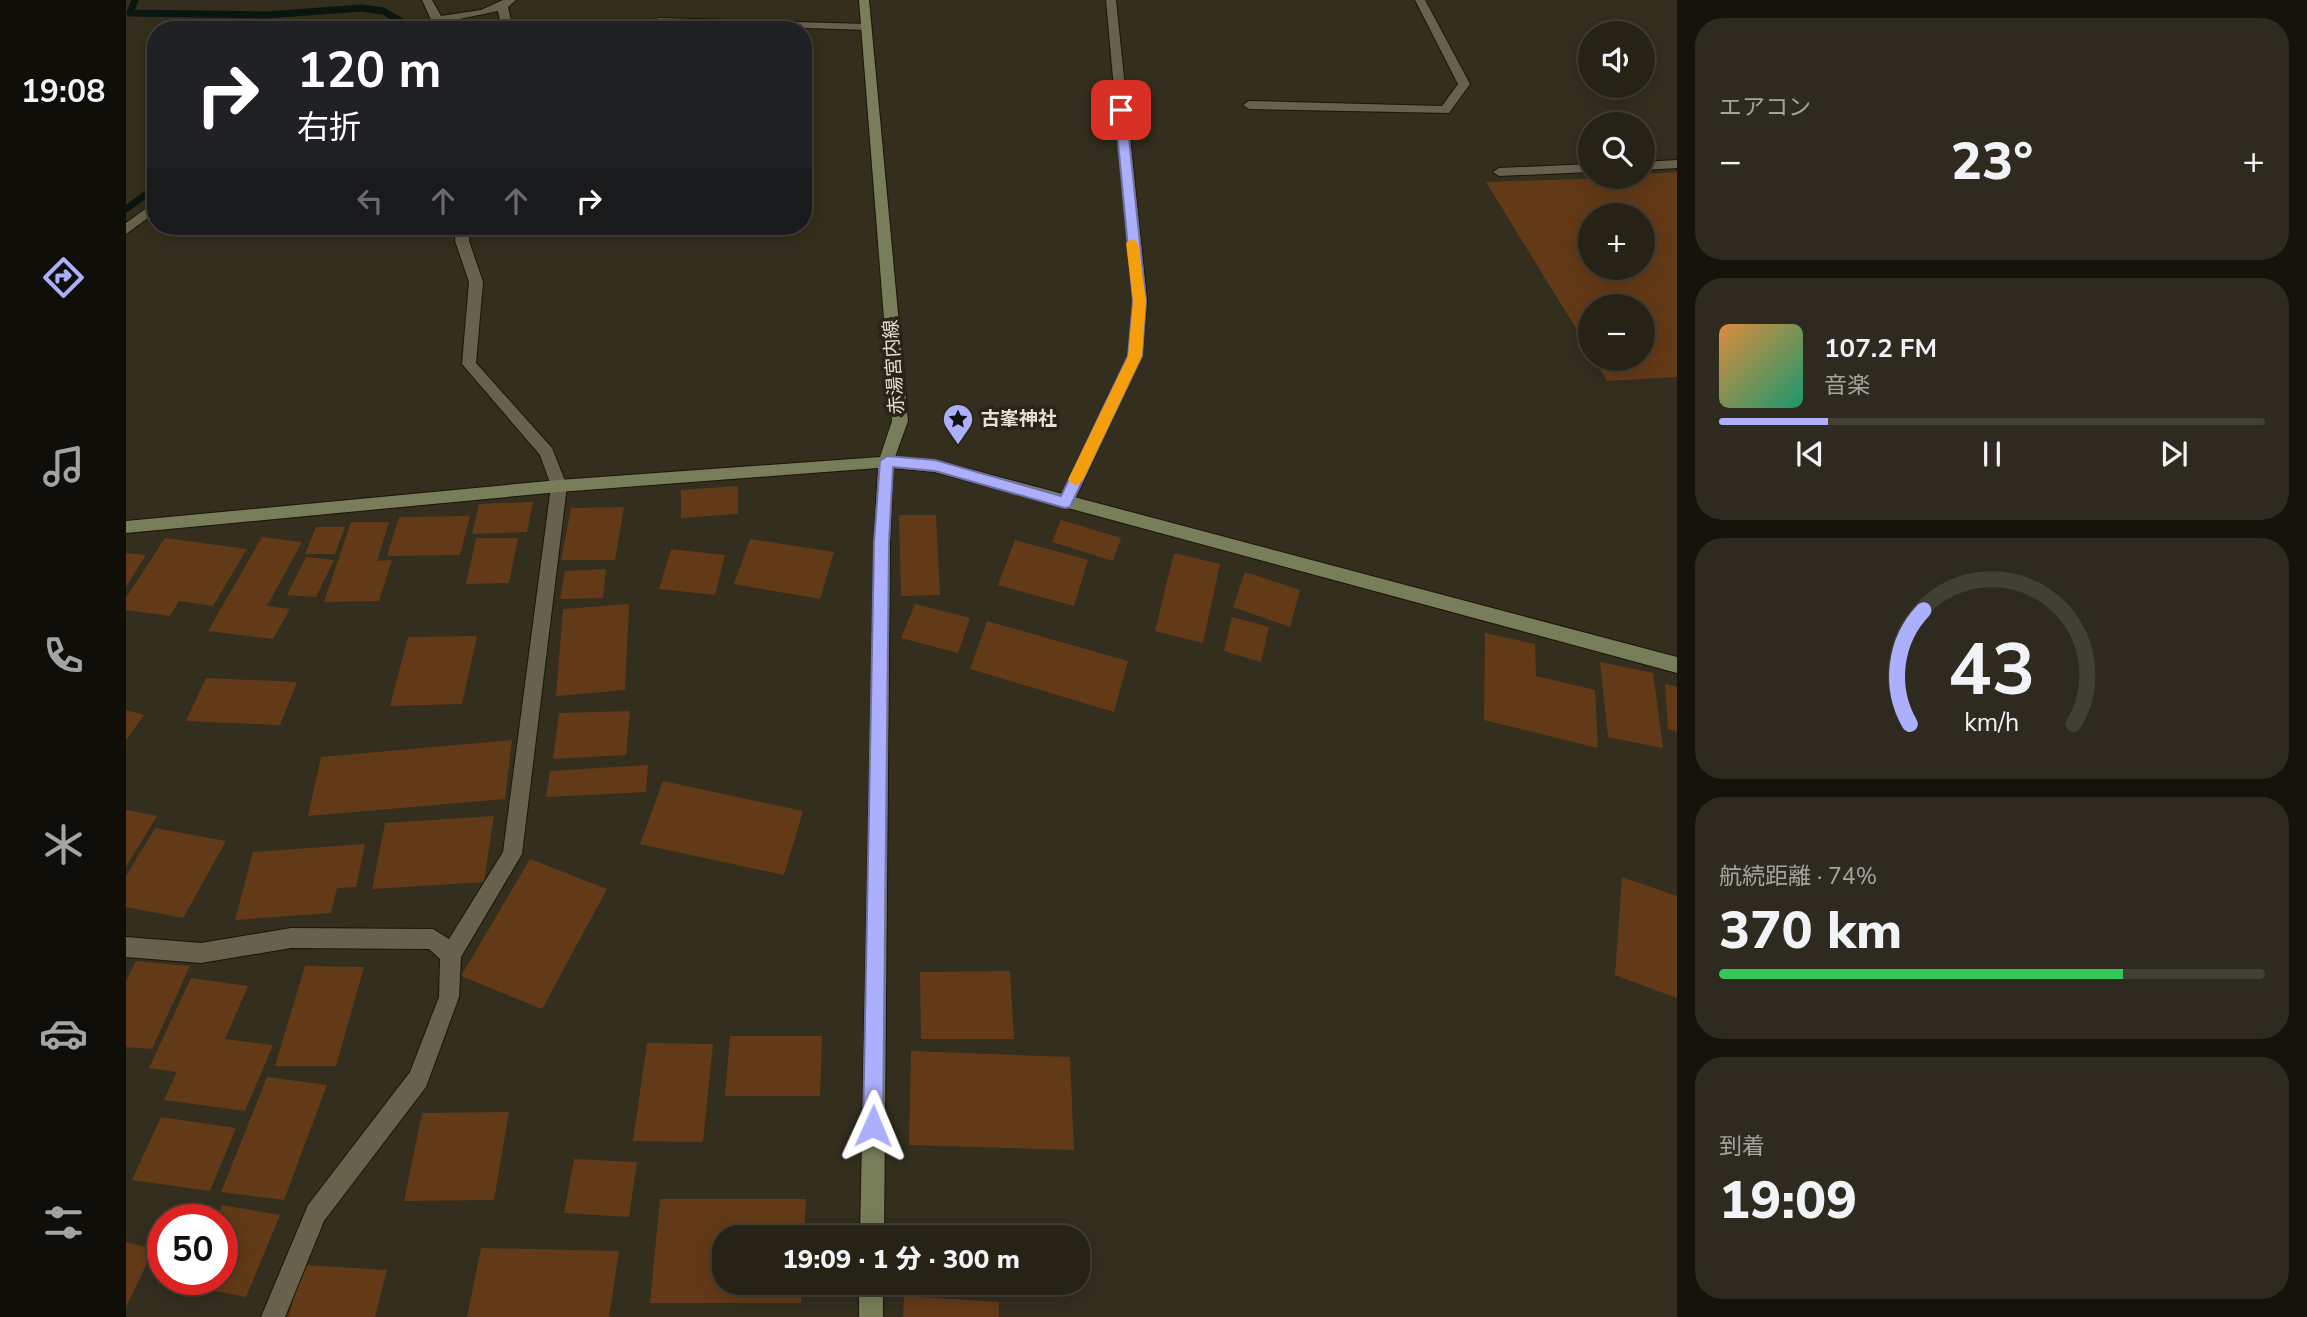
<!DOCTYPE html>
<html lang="ja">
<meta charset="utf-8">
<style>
:root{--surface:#262216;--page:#2e2a1f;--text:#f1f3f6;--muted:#a4a4a1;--line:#423f35;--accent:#acaffb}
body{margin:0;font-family:"Nunito Sans","Noto Sans JP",sans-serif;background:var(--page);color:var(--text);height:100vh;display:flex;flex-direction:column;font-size:26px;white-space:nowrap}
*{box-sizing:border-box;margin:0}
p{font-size:23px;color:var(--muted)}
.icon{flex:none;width:38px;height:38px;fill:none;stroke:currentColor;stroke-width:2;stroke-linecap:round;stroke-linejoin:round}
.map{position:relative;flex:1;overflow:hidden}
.details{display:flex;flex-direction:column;gap:18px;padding:18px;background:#15130c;width:630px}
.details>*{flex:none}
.banner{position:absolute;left:21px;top:21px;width:665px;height:214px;border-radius:28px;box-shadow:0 4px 18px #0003,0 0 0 2px var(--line);background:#202124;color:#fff;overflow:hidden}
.controls{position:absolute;left:1452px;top:21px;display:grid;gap:14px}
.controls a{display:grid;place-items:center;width:77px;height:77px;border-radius:50%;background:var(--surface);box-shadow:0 4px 18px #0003,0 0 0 2px var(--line);font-size:35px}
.speed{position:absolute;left:21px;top:1204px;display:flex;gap:14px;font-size:35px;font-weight:700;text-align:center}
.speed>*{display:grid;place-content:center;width:91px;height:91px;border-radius:50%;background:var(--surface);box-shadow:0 4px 18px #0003,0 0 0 2px var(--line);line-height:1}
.speed .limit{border:10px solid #d22;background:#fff;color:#111}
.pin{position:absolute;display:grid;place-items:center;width:60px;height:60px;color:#fff;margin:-30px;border-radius:14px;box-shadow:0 4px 10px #0006}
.me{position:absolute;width:77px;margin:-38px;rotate:1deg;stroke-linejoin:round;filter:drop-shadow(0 0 5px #0008)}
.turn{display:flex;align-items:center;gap:24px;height:147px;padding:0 35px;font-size:32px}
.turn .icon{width:91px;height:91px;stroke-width:2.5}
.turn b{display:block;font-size:49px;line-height:60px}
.lanes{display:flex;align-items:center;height:66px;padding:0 35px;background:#0003;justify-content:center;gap:35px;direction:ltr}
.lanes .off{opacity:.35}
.big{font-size:52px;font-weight:800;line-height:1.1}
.details .widget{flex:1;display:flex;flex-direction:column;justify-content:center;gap:10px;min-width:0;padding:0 24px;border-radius:28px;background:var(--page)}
.details .dial{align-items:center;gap:0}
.dial svg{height:182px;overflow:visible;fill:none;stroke:var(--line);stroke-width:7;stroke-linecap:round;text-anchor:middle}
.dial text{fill:var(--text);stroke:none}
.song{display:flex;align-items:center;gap:21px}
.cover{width:84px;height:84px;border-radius:10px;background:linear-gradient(135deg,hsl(30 70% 55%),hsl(160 70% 35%))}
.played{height:7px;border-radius:4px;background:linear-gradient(90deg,var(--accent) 20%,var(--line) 20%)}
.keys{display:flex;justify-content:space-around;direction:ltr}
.heat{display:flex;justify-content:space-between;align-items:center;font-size:38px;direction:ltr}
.charge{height:10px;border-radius:5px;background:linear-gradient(90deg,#34c759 74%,var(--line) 0)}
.trip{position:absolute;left:586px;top:1225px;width:378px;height:70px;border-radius:28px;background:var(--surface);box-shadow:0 4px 18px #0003,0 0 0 2px var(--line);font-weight:800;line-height:70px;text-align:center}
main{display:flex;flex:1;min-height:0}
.tabs{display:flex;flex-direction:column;width:126px;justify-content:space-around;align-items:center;background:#0f0e09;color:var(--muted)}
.tabs .icon{width:49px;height:49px}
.tabs .active{color:var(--accent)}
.tabs b{font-size:32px;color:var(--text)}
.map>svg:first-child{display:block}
</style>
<main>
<nav class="tabs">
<b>19:08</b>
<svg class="icon active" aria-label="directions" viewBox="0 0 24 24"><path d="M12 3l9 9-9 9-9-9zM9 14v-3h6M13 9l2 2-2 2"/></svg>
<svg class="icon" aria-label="music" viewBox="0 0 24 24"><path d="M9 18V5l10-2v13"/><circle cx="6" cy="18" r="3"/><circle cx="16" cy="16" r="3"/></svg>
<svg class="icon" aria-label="phone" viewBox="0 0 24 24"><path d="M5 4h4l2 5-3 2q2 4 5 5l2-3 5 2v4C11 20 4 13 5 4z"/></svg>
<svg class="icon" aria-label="climate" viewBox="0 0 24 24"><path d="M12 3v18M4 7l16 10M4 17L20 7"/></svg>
<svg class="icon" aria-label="car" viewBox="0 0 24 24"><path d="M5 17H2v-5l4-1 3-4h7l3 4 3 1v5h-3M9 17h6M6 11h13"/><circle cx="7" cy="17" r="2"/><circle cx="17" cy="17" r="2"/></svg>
<svg class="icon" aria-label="filters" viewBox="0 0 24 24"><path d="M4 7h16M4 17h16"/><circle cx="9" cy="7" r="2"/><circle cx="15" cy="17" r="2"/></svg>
</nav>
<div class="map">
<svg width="1551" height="1317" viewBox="0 0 1551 1317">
<rect width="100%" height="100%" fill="#332e1d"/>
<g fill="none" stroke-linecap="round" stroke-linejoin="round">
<!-- stream -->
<path stroke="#091710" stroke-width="7" d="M 9,0 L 4,13 L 140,15 L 236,8 L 257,11 L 283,26 L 280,30
M 0,209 L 30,187"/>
</g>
<!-- building -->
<path fill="#633a18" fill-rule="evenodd" d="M 1551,172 L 1551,377 L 1481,381 L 1468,359 L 1517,359 L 1517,306 L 1465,306 L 1465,353 L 1360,182 L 1517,177 L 1517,174 ZM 1465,215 L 1517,215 L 1517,268 L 1465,268 Z
M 612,486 L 612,514 L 555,518 L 555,490 Z
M 407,502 L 401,532 L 346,534 L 353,504 Z
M 498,507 L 489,560 L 435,560 L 445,508 Z
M 773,515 L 810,515 L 814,595 L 775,596 Z
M 344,516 L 334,555 L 261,556 L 273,517 Z
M 935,520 L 995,538 L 987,561 L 926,542 Z
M 225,522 L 263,522 L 251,561 L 266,560 L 253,601 L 198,602 Z
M 190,527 L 219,527 L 209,554 L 179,554 Z
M 136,537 L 176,542 L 141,606 L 164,609 L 147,639 L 82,631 Z
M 39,538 L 121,549 L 87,606 L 53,601 L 44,616 L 0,610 L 0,598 Z
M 350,538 L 392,538 L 383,583 L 340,584 Z
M 624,539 L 708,552 L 694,599 L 608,584 Z
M 889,540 L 962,560 L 948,606 L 872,585 Z
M 545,549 L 599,555 L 589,595 L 533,589 Z
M 0,553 L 20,555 L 0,587 Z
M 1048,553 L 1094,564 L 1077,643 L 1029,631 Z
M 180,557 L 208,560 L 190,597 L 161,595 Z
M 480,569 L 477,598 L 434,599 L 439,571 Z
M 1119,572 L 1174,590 L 1164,627 L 1107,607 Z
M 503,604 L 499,690 L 430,696 L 437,609 Z
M 789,604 L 844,618 L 832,653 L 775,638 Z
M 1106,617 L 1143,627 L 1135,662 L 1098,651 Z
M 861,621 L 1002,661 L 988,712 L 844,669 Z
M 1359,633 L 1409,644 L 1410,676 L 1469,690 L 1472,748 L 1358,720 Z
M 351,636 L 336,704 L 264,706 L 282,637 Z
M 1474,662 L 1527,673 L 1537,748 L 1482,737 Z
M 80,678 L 171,682 L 154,725 L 60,721 Z
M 1539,684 L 1551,687 L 1551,732 L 1542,729 Z
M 0,710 L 18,715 L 0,740 Z
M 504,711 L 500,755 L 427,759 L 433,713 Z
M 386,740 L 379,799 L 182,816 L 195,757 Z
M 522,765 L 520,792 L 420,797 L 424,771 Z
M 537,781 L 677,811 L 658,875 L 514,844 Z
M 0,810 L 31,816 L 0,867 Z
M 368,816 L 358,882 L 246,889 L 259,823 Z
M 29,828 L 100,841 L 57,918 L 0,907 L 0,876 Z
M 239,844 L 230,887 L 211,888 L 205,913 L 109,920 L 127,852 Z
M 404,859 L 481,889 L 416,1009 L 335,976 Z
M 1496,877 L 1551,896 L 1551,998 L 1489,975 Z
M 10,961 L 64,966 L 26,1049 L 0,1047 L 0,981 Z
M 179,966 L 238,967 L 210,1066 L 149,1066 Z
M 884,971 L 888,1039 L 795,1039 L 794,972 Z
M 65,978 L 122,986 L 99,1039 L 147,1045 L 119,1111 L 38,1100 L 51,1072 L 23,1068 Z
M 604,1036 L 696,1036 L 694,1096 L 599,1096 Z
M 521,1043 L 587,1044 L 577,1142 L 507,1141 Z
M 785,1051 L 944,1057 L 948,1150 L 783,1145 Z
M 141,1077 L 201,1085 L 158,1200 L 95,1192 Z
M 383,1112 L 368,1200 L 278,1201 L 296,1113 Z
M 35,1117 L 110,1128 L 84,1191 L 6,1180 Z
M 448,1159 L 511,1162 L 503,1217 L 438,1213 Z
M 534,1199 L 680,1199 L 678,1237 L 598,1237 L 598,1283 L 676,1283 L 675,1303 L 524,1303 Z
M 96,1205 L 154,1215 L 120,1297 L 60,1286 L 63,1279 L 96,1279 L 96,1220 L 89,1220 Z
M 0,1242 L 28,1249 L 0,1307 Z
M 355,1248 L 493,1251 L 483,1317 L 341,1317 Z
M 178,1265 L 261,1270 L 249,1317 L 162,1317 Z
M 778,1296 L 873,1302 L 873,1317 L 777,1317 Z"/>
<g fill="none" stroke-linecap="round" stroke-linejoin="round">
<!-- lane casing -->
<g stroke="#1b1606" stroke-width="2">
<path id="lane" d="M 296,0 L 306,0 L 315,16 L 355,10 L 377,0 L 390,0 L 382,7 L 387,30 L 376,30 L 372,11 L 314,23 L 307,30 L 296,30 L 305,20 Z
M 1289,0 L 1299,0 L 1344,84 L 1323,113 L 1123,109 L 1117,105 L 1123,101 L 1316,106 L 1332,84 Z
M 532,18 L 740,24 L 746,27 L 740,30 L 528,23 L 527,21 Z
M 1551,160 L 1551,168 L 1517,170 L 1517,162 Z
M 1465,164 L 1465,172 L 1373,176 L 1367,172 L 1373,168 Z
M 30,201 L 30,212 L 0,234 L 0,223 Z
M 330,226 L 343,226 L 343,241 L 357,282 L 350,363 L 426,448 L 441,486 L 396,854 L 335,957 L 333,997 L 300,1087 L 198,1221 L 159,1317 L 135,1317 L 182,1205 L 284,1072 L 313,997 L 314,959 L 303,949 L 165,948 L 75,963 L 0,957 L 0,937 L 75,943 L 165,928 L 307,929 L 323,939 L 377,852 L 425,486 L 414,455 L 336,364 L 343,282 L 329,241 Z"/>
</g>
<!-- street casing -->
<g stroke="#1b1606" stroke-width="2">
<path id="street" d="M 980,0 L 990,0 L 1021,301 L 1016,356 L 947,503 L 939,509 L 931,503 L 1002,356 L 1007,301 Z"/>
</g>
<!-- secondary casing -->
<g stroke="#1b1606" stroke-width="2">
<path id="secondary" d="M 733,0 L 743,0 L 782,421 L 769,457 L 809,460 L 1551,657 L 1551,673 L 809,472 L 767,468 L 764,542 L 758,1237 L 734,1237 L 748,542 L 752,468 L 433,492 L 0,533 L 0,521 L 433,480 L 754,457 L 766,421 Z
M 733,1283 L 757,1283 L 757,1317 L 733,1317 Z"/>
</g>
<!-- lane -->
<use href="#lane" fill="#67614e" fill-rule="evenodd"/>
<!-- street -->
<use href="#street" fill="#67614e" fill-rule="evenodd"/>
<!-- secondary -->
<use href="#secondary" fill="#797e5a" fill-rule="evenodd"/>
</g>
<!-- route -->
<path fill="#acaffb" stroke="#7072a3" stroke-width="2" d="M 995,107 L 1000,110 L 1020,301 L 1016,356 L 944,507 L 939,508 L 809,471 L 767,467 L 763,542 L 757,1126 L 754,1133 L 747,1136 L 740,1133 L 737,1126 L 748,542 L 754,461 L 761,456 L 809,460 L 935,496 L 1002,356 L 1007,301 L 989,110 Z"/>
<!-- slow -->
<path fill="#f59e0b" d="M 1006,239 L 1012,243 L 1020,301 L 1016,356 L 957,480 L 950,486 L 942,480 L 1002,356 L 1007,301 L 1000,243 Z"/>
<!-- icons -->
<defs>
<g id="sight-pin" transform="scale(1.575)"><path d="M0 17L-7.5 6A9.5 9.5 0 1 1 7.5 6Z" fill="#acaffb" stroke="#292414"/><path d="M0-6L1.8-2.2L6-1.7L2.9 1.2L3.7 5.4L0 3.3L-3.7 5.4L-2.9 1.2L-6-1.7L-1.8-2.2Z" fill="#111"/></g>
</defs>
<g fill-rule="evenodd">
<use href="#sight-pin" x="832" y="419"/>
</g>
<g text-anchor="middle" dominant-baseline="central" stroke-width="7" stroke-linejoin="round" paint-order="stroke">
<!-- street labels -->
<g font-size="19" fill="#e3e0d6" stroke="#292414">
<text transform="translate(768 367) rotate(-94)">赤湯宮内線</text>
</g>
<!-- poi labels -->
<g font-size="19" font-weight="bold" fill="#e3e0d6" stroke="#292414" text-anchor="start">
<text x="855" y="419">古峯神社</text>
</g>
</g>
</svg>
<div class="controls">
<a><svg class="icon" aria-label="sound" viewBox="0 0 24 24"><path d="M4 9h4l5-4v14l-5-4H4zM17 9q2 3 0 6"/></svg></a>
<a><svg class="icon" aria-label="search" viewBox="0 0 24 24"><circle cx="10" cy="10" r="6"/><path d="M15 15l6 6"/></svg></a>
<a>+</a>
<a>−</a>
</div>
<div class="speed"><div class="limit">50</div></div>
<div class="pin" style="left:995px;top:110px;background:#d93025"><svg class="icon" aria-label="arrive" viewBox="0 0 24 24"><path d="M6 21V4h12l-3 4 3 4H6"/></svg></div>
<svg class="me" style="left:747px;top:1126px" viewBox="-20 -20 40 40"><path d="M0-17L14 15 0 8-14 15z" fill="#acaffb" stroke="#fff" stroke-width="4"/></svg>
<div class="trip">19:09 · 1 分 · 300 m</div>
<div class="banner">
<div class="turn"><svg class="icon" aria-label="right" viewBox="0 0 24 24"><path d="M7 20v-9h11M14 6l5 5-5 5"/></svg><div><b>120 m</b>右折</div></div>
<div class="lanes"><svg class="icon off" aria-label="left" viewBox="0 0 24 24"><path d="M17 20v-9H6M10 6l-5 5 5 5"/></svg><svg class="icon off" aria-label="ahead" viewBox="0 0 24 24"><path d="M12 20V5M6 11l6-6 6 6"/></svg><svg class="icon off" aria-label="ahead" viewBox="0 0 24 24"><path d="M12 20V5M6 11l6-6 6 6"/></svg><svg class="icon" aria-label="right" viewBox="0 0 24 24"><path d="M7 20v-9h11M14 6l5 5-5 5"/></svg></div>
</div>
</div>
<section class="details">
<div class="widget"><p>エアコン</p>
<div class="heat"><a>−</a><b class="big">23°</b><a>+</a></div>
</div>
<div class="widget">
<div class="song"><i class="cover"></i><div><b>107.2 FM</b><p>音楽</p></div></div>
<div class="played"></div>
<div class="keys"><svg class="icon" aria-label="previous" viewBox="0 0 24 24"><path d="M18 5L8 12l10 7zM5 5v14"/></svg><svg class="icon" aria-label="pause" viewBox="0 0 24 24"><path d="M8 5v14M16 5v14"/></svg><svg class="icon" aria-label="next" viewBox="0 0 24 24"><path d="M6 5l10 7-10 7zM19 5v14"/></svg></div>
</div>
<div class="widget dial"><svg viewBox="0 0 100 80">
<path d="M14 69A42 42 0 1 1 86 69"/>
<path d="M14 69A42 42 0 0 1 20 19" stroke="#acaffb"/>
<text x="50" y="56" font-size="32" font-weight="700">43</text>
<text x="50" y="72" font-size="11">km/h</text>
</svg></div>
<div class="widget"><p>航続距離 · 74%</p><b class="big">370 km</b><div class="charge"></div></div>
<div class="widget"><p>到着</p><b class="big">19:09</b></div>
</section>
</main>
